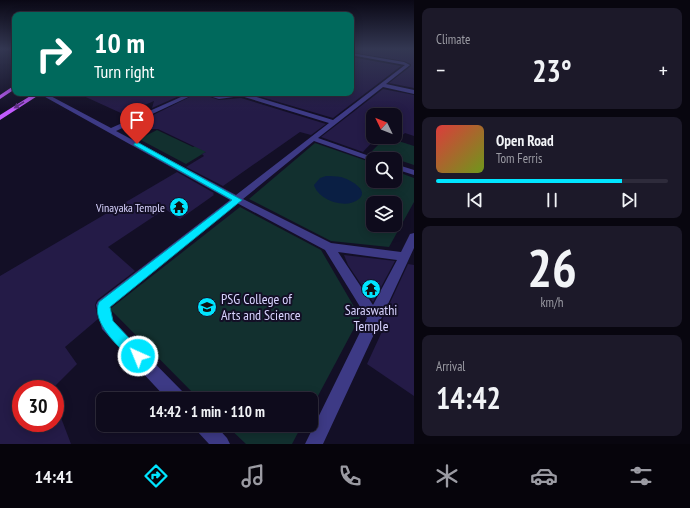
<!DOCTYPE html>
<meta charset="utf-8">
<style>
:root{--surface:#0e0b1c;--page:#1c1929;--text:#f1f3f6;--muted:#9b9ba3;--line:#2e2b3b;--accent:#00e5ff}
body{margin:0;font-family:"PT Sans Narrow",sans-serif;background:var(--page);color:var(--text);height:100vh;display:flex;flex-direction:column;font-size:15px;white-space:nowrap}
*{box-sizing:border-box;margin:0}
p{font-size:13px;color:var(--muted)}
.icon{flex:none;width:22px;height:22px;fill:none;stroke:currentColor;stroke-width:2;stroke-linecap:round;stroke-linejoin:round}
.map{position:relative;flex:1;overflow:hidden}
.side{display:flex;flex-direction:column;gap:8px;padding:8px;background:#08060f;width:276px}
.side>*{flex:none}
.guide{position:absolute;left:12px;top:12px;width:342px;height:84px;border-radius:8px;box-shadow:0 2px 10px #0003,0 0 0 1px var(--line);background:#00695c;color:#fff;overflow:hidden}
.needle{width:26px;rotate:313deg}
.tools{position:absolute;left:366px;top:108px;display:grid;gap:8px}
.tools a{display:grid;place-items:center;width:36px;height:36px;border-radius:8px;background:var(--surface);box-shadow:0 2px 10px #0003,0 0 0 1px var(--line);font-size:20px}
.speed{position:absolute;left:12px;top:380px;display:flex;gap:8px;font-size:20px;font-weight:700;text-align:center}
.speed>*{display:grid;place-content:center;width:52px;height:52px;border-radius:50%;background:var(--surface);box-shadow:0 2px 10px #0003,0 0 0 1px var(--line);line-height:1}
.speed .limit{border:6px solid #d22;background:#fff;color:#111}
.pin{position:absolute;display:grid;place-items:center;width:34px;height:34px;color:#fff;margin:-41px -17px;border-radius:50% 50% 50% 0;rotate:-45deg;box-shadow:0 0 4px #0007}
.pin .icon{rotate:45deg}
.me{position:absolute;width:44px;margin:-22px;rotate:316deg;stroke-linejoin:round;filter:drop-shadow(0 0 3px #0008)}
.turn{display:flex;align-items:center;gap:14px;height:84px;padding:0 16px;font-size:18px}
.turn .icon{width:52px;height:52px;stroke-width:2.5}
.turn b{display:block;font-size:28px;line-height:34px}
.big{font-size:30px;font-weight:800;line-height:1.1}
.side .tile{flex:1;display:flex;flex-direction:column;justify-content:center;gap:6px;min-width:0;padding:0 14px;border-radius:8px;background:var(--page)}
.side .dial{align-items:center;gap:0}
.dial b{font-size:52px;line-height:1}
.song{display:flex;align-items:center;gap:12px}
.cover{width:48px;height:48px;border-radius:6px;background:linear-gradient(135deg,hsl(0 70% 55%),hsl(80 70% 35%))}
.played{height:4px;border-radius:2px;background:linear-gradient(90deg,var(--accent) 80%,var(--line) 80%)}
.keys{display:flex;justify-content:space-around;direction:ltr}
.heat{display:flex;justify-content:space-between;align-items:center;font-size:22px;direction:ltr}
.trip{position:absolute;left:96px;top:392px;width:222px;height:40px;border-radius:8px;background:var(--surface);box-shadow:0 2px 10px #0003,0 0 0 1px var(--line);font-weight:800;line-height:40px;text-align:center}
.tabs{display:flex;height:64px;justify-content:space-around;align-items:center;background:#06040b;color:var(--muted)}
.tabs .icon{width:28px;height:28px}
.tabs .active{color:var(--accent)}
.tabs b{font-size:18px;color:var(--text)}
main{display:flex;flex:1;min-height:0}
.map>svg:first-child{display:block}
</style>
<main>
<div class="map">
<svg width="414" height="444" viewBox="0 0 414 444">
<rect width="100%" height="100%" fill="#130f26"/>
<!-- green -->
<path fill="#12302f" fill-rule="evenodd" d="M 243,121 L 252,124 L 186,164 L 139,139 L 157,130 L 193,147 Z
M 386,137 L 414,146 L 414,165 L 372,151 Z
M 315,143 L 373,163 L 373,181 L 395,181 L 395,171 L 414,178 L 414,202 L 389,247 L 331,241 L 249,199 ZM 373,203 L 395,203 L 395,225 L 373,225 Z
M 240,207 L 321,250 L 360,317 L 311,409 L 311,399 L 199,399 L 110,309 Z
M 226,425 L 302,425 L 292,444 L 246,444 Z"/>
<!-- water -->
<path fill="#0a1f44" d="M 326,176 C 331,176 336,176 341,177 C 349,179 370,190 359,199 C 346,210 318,200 314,185 L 320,178 Z"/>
<!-- building -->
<path fill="#241b47" d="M 351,49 L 401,49 L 414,51 L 414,88 L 389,83 L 411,66 L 411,64 L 404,61 L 351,52 Z
M 351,57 L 401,66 L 333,118 L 248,93 L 351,93 Z
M 383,89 L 414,95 L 414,136 L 405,133 L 398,139 L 391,137 L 395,137 L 395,115 L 373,115 L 373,137 L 377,137 L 363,152 L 321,137 Z
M 77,93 L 186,93 L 152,108 L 154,101 L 123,114 Z
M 198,93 L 219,100 L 241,98 L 326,124 L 311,135 L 300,132 L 223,186 L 186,167 L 204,156 L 202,154 L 206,152 L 158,129 L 149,129 L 151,116 Z
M 177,172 L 214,193 L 213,194 L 214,195 L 180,219 L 165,209 L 108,247 L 135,271 L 97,300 L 95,305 L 98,319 L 65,347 L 77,364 L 52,389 L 21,389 L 21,423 L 55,423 L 55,402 L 71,444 L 0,444 L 0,276 Z
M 344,255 L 395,261 L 373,302 L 348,265 Z
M 408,264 L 414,265 L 414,396 L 367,364 L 385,325 L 382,320 Z"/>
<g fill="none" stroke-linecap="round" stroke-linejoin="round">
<!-- minor -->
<path fill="#3d3a85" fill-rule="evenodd" d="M 351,53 L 404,62 L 410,65 L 386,84 L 414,90 L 414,94 L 383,87 L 318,138 L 378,159 L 371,161 L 314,141 L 243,199 L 331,243 L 401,252 L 410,234 L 414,233 L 414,248 L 323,444 L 305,444 L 367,318 L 325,250 L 237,203 L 110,307 L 113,321 L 184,393 L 186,399 L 167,399 L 102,329 L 96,305 L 98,301 L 230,200 L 38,93 L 45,93 L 111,128 L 190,93 L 197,93 L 116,131 L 236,195 L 329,123 L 241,96 L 219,99 L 200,93 L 219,95 L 243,93 L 333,120 L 405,65 L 351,55 ZM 338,252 L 397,260 L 373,305 Z
M 395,164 L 414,170 L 414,175 L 395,169 Z
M 194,425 L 215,425 L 227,438 L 230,444 L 209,444 L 197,431 Z"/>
<!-- major -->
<path fill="#c25bff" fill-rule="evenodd" d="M 15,85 L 15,89 L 0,99 L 0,95 Z
M 35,93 L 42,93 L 0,120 L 0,115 Z"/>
</g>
<!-- one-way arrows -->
<defs><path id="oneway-solid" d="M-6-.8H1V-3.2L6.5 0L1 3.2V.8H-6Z"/></defs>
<use fill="#623188" href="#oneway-solid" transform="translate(19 105) rotate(148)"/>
<!-- sky -->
<linearGradient id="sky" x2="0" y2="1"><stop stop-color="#0a0815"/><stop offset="0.44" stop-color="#333752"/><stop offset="1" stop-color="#333752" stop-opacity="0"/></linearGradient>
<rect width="414" height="111" fill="url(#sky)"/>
<!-- route -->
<path fill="#00e5ff" stroke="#0095a6" d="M 137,142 L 242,200 L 110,307 L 113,321 L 142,352 L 144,356 L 142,361 L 138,363 L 133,361 C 120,348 90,322 99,302 L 232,200 L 134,145 L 134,144 Z"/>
<!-- icons -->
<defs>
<g id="temple-disc" transform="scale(1)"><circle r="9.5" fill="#00e5ff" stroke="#130f26"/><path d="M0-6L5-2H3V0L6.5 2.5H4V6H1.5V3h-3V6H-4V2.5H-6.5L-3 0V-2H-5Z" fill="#111"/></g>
<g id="university-disc" transform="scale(1)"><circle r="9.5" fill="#00e5ff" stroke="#130f26"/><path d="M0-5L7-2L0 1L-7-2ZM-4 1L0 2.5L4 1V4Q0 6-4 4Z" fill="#111"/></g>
</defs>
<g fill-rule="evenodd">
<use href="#temple-disc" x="179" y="207"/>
<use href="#temple-disc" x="371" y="289"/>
<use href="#university-disc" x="207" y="307"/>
</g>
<g text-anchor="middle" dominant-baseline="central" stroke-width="4" stroke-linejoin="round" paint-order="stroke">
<!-- poi labels -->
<g font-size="12" fill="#d9d4ff" stroke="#130f26" text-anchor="end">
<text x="165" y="207">Vinayaka Temple</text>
</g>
<!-- near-poi labels -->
<g font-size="14" fill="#d9d4ff" stroke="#130f26" text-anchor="start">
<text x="221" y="299">PSG College of<tspan x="221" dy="16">Arts and Science</tspan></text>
<text x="371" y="310" text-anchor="middle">Saraswathi<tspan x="371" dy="16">Temple</tspan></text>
</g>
</g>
</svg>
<div class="tools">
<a><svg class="needle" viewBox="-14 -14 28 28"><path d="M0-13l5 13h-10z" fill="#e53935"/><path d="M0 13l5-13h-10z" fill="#9b9ba3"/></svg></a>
<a><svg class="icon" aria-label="search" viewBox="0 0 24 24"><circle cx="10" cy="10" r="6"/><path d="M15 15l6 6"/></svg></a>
<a><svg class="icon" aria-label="layers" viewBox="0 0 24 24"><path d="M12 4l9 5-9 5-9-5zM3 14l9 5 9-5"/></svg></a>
</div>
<div class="speed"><div class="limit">30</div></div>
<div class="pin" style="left:137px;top:144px;background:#d93025"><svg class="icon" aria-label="arrive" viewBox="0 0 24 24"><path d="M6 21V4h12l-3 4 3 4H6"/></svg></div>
<svg class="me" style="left:138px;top:356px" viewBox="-20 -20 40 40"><circle r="17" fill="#00e5ff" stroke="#fff" stroke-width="3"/><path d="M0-11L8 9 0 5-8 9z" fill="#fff"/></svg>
<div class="trip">14:42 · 1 min · 110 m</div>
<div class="guide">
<div class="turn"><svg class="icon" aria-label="right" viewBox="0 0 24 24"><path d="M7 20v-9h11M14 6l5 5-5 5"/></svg><div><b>10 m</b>Turn right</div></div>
</div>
</div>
<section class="side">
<div class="tile"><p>Climate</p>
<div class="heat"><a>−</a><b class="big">23°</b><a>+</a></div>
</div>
<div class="tile">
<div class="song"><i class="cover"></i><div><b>Open Road</b><p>Tom Ferris</p></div></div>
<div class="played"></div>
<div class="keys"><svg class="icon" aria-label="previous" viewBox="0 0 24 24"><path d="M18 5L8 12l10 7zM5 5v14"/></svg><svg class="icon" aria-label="pause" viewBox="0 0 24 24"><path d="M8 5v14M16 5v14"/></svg><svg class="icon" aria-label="next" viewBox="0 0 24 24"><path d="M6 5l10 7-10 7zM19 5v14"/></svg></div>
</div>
<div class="tile dial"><b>26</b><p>km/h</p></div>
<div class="tile"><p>Arrival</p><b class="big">14:42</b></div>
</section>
</main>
<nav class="tabs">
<b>14:41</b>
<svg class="icon active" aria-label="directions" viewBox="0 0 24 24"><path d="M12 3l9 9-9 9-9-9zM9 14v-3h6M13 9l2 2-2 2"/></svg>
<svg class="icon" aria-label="music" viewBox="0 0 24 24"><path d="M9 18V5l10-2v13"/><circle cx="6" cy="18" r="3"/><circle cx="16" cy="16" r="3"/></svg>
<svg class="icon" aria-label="phone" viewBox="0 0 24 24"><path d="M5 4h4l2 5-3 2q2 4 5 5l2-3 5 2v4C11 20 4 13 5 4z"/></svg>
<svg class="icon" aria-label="climate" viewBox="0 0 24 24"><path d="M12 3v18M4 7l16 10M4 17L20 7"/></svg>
<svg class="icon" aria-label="car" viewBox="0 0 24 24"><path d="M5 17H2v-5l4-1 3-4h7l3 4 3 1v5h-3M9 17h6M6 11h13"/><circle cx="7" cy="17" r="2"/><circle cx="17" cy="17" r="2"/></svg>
<svg class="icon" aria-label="filters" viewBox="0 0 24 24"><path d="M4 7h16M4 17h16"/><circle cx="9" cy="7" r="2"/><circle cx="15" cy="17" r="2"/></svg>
</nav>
